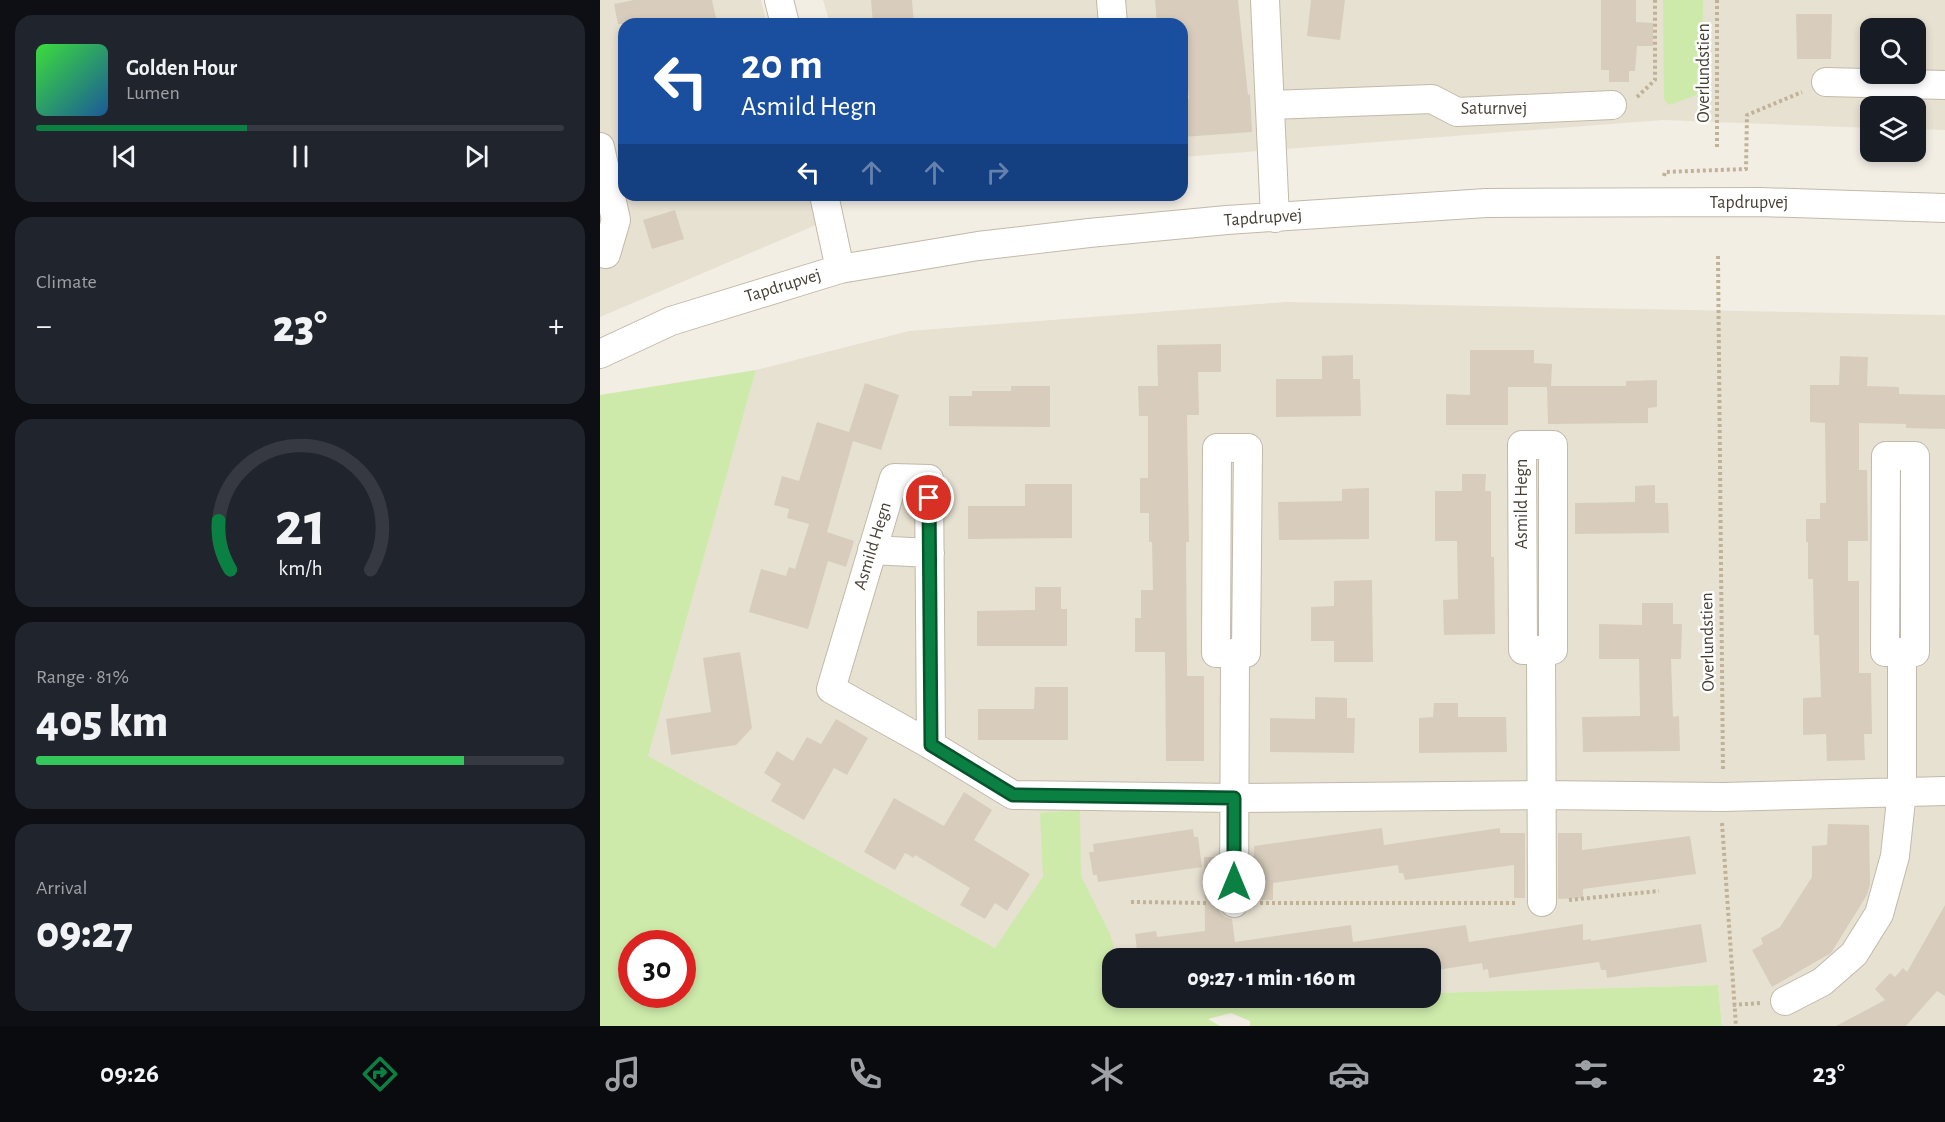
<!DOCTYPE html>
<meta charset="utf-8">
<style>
:root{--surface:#171b24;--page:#20242c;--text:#f1f3f6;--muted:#9ea1a6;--line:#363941;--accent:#0b8043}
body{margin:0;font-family:"Alegreya Sans",sans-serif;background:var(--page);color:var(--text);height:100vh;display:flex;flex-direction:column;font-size:22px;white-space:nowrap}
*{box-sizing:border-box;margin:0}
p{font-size:20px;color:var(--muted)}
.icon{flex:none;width:33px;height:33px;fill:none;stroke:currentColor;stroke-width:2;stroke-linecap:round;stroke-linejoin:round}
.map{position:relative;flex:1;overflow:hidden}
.drawer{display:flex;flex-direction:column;gap:15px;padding:15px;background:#0d0f14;width:600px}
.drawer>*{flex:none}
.banner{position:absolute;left:18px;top:18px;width:570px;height:183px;border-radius:18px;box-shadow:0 3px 9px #0003;background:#1a4fa0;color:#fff;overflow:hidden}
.fabs{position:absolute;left:1260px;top:18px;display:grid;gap:12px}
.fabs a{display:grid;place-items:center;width:66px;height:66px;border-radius:12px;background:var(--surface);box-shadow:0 3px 9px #0003;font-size:30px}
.speed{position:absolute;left:18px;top:930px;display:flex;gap:12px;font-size:30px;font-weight:700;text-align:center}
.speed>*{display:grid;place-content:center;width:78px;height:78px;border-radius:50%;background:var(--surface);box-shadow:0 3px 9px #0003;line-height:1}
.speed .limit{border:9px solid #d22;background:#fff;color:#111}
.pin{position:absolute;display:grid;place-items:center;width:51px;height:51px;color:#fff;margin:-26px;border:3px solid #fff;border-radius:50%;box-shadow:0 2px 6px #0007}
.me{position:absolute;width:66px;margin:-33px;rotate:0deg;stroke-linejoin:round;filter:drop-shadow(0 0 4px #0008)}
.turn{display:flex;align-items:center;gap:21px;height:126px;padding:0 24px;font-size:27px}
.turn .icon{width:78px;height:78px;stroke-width:2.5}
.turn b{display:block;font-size:42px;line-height:51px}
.lanes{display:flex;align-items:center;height:57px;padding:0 24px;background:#0003;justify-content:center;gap:30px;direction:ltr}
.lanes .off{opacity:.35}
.big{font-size:45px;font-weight:800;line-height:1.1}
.drawer .tile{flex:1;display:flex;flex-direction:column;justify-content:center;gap:9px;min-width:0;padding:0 21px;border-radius:18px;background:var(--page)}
.drawer .dial{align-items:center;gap:0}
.dial svg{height:156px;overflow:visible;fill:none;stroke:var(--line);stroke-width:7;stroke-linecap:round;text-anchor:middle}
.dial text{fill:var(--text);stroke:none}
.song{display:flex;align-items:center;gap:18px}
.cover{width:72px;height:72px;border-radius:9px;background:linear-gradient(135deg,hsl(120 70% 55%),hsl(210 70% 35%))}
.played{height:6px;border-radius:3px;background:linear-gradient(90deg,var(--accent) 40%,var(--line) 40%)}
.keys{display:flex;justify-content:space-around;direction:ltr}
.heat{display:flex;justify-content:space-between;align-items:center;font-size:33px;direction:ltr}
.charge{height:9px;border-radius:4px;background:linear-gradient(90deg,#34c759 81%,var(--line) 0)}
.trip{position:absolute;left:502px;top:948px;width:339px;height:60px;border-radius:18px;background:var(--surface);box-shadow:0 3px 9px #0003;font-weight:800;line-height:60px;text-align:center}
.dock{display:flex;height:96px;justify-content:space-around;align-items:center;background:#090b0e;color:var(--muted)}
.dock .icon{width:42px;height:42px}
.dock .on{color:var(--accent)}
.dock b{font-size:27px;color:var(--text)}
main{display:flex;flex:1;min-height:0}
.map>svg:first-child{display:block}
</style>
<main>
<section class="drawer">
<div class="tile">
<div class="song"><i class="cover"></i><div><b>Golden Hour</b><p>Lumen</p></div></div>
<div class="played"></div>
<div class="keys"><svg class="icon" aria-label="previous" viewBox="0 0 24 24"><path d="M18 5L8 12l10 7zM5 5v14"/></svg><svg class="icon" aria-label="pause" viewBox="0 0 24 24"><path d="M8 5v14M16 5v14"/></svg><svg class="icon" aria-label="next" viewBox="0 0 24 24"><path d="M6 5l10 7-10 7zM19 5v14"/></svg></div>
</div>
<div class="tile"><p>Climate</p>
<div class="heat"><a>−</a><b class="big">23°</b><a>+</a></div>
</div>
<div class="tile dial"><svg viewBox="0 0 100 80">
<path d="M14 69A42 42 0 1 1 86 69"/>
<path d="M14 69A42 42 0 0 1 8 44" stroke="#0b8043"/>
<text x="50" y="56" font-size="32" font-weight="700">21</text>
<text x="50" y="72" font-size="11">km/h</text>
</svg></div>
<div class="tile"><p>Range · 81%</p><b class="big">405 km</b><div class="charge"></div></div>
<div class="tile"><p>Arrival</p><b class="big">09:27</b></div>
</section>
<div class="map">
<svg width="1345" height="1026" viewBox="0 0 1345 1026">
<rect width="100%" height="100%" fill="#f3eee4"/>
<!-- residential -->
<path fill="#e7e1d2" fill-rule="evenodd" d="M 0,0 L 161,0 L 167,24 L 24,24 L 24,195 L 209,195 L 216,225 L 0,317 Z
M 223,0 L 1345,0 L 1345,130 L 1316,129 L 1316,106 L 1270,106 L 1270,128 L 1063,120 L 582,157 L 582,24 L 230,24 ZM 1270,28 L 1316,28 L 1316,74 L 1270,74 Z
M 686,302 L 1345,315 L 1345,1026 L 1122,1026 L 1118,985 L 831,993 L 831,958 L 513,958 L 395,948 L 47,756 L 156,370 L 309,331 Z
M 518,998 L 693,998 L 530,1002 Z"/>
<!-- green -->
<path fill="#cdeaaa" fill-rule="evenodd" d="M 1063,0 L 1103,0 L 1102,93 L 1069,105 L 1064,99 Z
M 156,370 L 48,756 L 395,948 L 443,877 L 440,813 L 480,810 L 481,876 L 510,934 L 517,958 L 513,958 L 513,998 L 529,998 L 530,1002 L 693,998 L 831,998 L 831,993 L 1118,985 L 1122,1026 L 650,1026 L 650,1021 L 631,1013 L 608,1019 L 620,1026 L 0,1026 L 0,395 ZM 32,944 L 82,944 L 82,994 L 32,994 Z"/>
<!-- building -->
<path fill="#d8cdbc" d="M 34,0 L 112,0 L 116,18 L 89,24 L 18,24 L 14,4 Z
M 271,0 L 312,0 L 314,24 L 273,24 Z
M 555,0 L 638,0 L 648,95 L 650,94 L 652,132 L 582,137 L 582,100 L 589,99 L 582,24 L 557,24 Z
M 711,0 L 745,0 L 740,40 L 707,36 Z
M 1001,0 L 1036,0 L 1036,22 L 1053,23 L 1053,46 L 1037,46 L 1035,71 L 1029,71 L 1029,82 L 1009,82 L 1009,70 L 1001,70 Z
M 1196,14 L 1232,14 L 1231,59 L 1197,59 Z
M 75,210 L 84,239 L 52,249 L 43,220 Z
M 621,344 L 621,372 L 598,372 L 599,415 L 587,415 L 589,542 L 586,542 L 587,676 L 604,676 L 604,761 L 566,761 L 565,652 L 535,652 L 535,618 L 541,618 L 541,590 L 553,590 L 552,542 L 549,542 L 549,513 L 540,513 L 540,478 L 548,478 L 548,416 L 539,416 L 538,386 L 558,386 L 557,345 Z
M 870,350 L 934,350 L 934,363 L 952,364 L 951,386 L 1026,386 L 1026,381 L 1057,380 L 1057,407 L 1048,408 L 1048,423 L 948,424 L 947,387 L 908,387 L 908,425 L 846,425 L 846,394 L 870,395 Z
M 753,355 L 753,379 L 760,379 L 761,416 L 676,417 L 676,379 L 722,379 L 722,356 Z
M 1240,356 L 1268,357 L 1267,386 L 1299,387 L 1299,394 L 1345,395 L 1345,429 L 1306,428 L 1306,424 L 1259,423 L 1259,470 L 1267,470 L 1268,541 L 1248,541 L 1248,581 L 1259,581 L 1259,673 L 1271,673 L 1272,734 L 1264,734 L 1265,760 L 1227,761 L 1226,734 L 1203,735 L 1203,698 L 1221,697 L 1219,635 L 1214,635 L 1213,579 L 1208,579 L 1208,542 L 1206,542 L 1206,519 L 1220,519 L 1220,503 L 1226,503 L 1225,423 L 1210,422 L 1210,385 L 1239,385 Z
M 265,383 L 299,395 L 281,450 L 253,441 L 227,532 L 254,541 L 246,567 L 228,561 L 208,629 L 149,612 L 161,569 L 186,576 L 189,567 L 195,569 L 209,524 L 187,518 L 189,509 L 174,505 L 182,476 L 199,481 L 217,422 L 249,432 Z
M 411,386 L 450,386 L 450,427 L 349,426 L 349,396 L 372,396 L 372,391 L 411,391 Z
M 862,474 L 886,474 L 885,491 L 891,491 L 891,557 L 894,557 L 895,634 L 844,635 L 843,600 L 858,599 L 857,541 L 835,541 L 835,491 L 862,491 Z
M 425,484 L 472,484 L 472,538 L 368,539 L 368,506 L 425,506 Z
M 1055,485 L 1055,503 L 1068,503 L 1069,533 L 975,534 L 975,503 L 1035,502 L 1035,486 Z
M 769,488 L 769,539 L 679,540 L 678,502 L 742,501 L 742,489 Z
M 772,580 L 773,662 L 734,662 L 734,641 L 711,641 L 711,607 L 734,606 L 734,581 Z
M 435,587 L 461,587 L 461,609 L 467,609 L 467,646 L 377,646 L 377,611 L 435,610 Z
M 1042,603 L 1073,603 L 1073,624 L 1082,624 L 1081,659 L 1071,659 L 1073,717 L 1079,716 L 1080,751 L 983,752 L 982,717 L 1040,716 L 1039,659 L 999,659 L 999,624 L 1042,625 Z
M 140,652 L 152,728 L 136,745 L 71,755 L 66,719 L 111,712 L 103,658 Z
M 435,687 L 468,687 L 468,740 L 378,740 L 378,709 L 434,709 Z
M 715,697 L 747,698 L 747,718 L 755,718 L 754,753 L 670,752 L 670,718 L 715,719 Z
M 834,703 L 858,703 L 858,717 L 906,717 L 907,752 L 819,753 L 819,718 L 833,717 Z
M 236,719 L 268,738 L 247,775 L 234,768 L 204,820 L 171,801 L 181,784 L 164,773 L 177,751 L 193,761 L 207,737 L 221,744 Z
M 364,792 L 392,810 L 374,840 L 430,874 L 407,911 L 395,903 L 385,919 L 360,905 L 370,888 L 315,855 L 314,858 L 305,853 L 295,870 L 264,852 L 294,798 L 344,826 Z
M 1228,824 L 1269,825 L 1270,884 L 1267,895 L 1231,953 L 1172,987 L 1152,950 L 1163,944 L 1161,938 L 1180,927 L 1212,877 L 1212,846 L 1227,845 Z
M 782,828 L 784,845 L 900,828 L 900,833 L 925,833 L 925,898 L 914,898 L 914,865 L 805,880 L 803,873 L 799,873 L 798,865 L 673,883 L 673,900 L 651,900 L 651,856 L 654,856 L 654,846 Z
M 593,829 L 594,837 L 598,837 L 602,867 L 498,882 L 497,875 L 493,875 L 489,852 L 494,852 L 493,844 Z
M 958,833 L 982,833 L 982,850 L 1090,836 L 1096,874 L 983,889 L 983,898 L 958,899 Z
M 604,857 L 618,857 L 618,904 L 620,912 L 625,917 L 632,919 L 635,942 L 751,925 L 753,942 L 866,925 L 869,942 L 983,924 L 983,940 L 991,939 L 991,941 L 1101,924 L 1107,962 L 1007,978 L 1006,970 L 1001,970 L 999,962 L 889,978 L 888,969 L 883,970 L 882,963 L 831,971 L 831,958 L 538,958 L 535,934 L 556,931 L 557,937 L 605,931 Z
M 1345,905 L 1345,996 L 1337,991 L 1306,1026 L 1236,1026 L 1285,1000 L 1275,989 L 1290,973 L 1295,977 L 1303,968 L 1307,972 Z"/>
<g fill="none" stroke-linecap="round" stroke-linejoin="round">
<!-- minor casing -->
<g stroke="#c2b9a9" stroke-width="30">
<path id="minor" d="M 179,0 L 185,24
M 511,0 L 513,24
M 665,0 L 675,218
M 1226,82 L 1345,85
M 670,105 L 832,99 L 857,112 L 1012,105
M 0,147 L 16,220 L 6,254
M 224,195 L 240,269
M 0,354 L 71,321 L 240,269 L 378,246 L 489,233 L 627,220 L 886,203 L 1160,202 L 1345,208
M 272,550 L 330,553
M 941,650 L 953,650 L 953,445 L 922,445 L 923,650 L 941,650 L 942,902
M 331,745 L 329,479 L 294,478 L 231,689 L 331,745 L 413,795 L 634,798 L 942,795 L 1123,797 L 1345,791
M 634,903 L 635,653 L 616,653 L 617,448 L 648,448 L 646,653 L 635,653
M 1185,1001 L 1222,982 L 1254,954 L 1279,914 L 1295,856 L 1302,791 L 1302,652 L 1285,652 L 1286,456 L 1315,456 L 1315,652 L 1302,652"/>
</g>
<!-- path -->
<path stroke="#c1b297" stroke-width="4" stroke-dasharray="3 3" stroke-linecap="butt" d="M 1117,0 L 1117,147
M 1037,97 L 1055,80 L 1055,0
M 1064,176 L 1065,172 L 1146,169 L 1147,115 L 1202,92
M 1118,256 L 1123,771
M 1122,823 L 1136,1026
M 969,900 L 1059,891
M 531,902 L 608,903
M 660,903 L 917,903
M 1133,1005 L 1160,1003"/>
<!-- minor -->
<use href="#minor" stroke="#fff" stroke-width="28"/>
</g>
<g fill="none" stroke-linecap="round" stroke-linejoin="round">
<!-- route casing -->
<g stroke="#07532c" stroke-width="15">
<path id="route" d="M 329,498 L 331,745 L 413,795 L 634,798 L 634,882"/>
</g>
<!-- route -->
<use href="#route" stroke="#0b8043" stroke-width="10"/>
</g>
<g text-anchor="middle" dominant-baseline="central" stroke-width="5" stroke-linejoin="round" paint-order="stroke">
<!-- street labels -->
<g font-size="18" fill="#453e34" stroke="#fff">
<text transform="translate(1104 73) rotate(-90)">Overlundstien</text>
<text x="894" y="109">Saturnvej</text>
<text x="1149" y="203">Tapdrupvej</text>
<text transform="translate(663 218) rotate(-4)">Tapdrupvej</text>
<text transform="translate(183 286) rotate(-17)">Tapdrupvej</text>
<text transform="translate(922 504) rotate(-90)">Asmild Hegn</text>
<text transform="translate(273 546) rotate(-73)">Asmild Hegn</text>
<text transform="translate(1108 642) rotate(-91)">Overlundstien</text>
</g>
</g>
</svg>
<div class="fabs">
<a><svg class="icon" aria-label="search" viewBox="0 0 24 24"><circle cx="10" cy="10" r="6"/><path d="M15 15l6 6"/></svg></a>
<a><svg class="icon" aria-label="layers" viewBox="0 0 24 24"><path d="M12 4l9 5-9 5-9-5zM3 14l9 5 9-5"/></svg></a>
</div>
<div class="speed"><div class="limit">30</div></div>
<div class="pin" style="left:329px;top:498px;background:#d93025"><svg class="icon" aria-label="arrive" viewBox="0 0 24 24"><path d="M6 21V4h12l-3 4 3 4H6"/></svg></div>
<svg class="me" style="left:634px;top:882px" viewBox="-20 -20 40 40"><circle r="19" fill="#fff"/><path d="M0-13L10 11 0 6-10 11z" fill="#0b8043"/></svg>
<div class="trip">09:27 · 1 min · 160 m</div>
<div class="banner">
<div class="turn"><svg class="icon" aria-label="left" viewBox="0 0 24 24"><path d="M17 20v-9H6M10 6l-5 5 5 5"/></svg><div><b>20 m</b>Asmild Hegn</div></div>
<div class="lanes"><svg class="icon" aria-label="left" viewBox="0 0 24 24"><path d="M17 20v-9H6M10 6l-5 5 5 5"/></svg><svg class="icon off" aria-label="ahead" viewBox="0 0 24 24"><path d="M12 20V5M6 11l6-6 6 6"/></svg><svg class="icon off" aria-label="ahead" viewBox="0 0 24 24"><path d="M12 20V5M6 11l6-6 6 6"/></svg><svg class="icon off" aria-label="right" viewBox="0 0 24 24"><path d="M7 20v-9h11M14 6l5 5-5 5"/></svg></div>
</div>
</div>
</main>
<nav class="dock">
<b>09:26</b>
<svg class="icon on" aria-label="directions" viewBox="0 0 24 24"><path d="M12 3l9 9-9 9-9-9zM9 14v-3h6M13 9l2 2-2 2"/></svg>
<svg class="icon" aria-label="music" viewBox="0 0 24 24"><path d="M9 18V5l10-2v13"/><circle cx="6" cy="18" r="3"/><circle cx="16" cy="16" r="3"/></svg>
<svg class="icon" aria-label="phone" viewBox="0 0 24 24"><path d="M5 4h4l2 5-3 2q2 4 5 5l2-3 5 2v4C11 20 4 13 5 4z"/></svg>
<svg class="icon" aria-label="climate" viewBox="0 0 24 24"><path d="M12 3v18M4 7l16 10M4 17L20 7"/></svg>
<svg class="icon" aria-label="car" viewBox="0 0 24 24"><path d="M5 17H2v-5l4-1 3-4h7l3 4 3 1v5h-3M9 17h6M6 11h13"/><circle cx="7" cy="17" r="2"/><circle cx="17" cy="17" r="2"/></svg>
<svg class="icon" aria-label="filters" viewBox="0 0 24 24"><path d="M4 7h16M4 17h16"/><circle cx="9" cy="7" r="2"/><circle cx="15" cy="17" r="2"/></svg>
<b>23°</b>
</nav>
